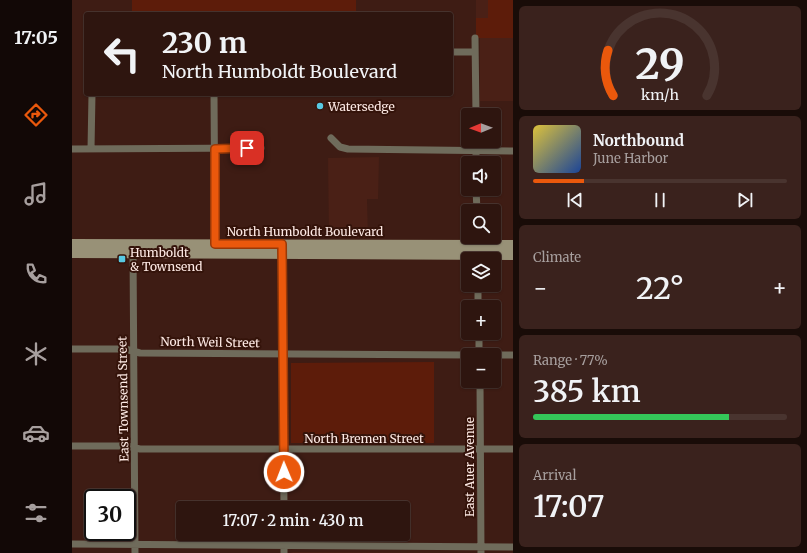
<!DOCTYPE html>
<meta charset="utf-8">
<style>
:root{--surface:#2e150f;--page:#3a221d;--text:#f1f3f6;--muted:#a79f9e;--line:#49342f;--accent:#ea580c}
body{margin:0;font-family:Merriweather,serif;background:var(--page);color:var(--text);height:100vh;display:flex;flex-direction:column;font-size:15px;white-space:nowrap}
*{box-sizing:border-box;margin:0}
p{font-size:13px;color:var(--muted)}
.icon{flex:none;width:22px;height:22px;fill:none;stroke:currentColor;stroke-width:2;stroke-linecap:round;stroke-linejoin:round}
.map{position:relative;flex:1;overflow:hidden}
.panel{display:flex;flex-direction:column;gap:6px;padding:6px;background:#190c08;width:294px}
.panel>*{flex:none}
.top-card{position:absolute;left:12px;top:12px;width:369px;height:84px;border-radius:4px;box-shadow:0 1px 3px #0004,0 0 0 1px var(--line);background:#2e150f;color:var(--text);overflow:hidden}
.needle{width:26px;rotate:269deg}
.fabs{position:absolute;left:389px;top:108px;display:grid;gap:8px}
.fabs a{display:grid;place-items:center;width:40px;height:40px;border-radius:4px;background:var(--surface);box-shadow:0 1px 3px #0004,0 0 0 1px var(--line);font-size:20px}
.speed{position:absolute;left:12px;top:489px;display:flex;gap:8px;font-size:20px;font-weight:700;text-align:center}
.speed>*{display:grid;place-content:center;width:52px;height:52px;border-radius:50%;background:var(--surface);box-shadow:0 1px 3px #0004,0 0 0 1px var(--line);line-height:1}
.speed .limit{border:2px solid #111;border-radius:6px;background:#fff;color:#111}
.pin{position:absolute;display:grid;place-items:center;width:34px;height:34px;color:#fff;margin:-17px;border-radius:8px;box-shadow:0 2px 6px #0006}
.me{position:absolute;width:44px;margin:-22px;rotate:359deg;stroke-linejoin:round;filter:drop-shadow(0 0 3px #0008)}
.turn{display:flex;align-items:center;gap:14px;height:84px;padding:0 12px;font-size:18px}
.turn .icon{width:52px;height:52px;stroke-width:2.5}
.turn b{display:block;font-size:28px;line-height:34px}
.big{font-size:30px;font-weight:600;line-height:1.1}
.panel .tile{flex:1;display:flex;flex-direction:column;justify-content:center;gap:6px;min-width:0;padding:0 14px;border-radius:6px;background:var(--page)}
.panel .dial{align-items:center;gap:0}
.dial svg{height:104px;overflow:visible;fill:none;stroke:var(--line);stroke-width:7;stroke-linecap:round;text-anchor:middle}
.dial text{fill:var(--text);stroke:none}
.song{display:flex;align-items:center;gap:12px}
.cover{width:48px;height:48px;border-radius:6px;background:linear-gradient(135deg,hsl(50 70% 55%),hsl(220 70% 35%))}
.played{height:4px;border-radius:2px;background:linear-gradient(90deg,var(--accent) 20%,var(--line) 20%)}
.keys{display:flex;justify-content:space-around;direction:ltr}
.heat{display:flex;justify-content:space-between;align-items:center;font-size:22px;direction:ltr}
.charge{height:6px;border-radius:3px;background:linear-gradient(90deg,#34c759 77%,var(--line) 0)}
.trip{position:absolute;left:104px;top:501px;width:234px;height:40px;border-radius:4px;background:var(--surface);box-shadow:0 1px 3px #0004,0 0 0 1px var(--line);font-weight:600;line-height:40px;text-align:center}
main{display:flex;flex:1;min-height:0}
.tab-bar{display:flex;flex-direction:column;width:72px;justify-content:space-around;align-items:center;background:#120806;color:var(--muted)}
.tab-bar .icon{width:28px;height:28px}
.tab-bar .on{color:var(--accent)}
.tab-bar b{font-size:18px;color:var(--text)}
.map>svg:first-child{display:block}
</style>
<main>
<nav class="tab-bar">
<b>17:05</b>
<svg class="icon on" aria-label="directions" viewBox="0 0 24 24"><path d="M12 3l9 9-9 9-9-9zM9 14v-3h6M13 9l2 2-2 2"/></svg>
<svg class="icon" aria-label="music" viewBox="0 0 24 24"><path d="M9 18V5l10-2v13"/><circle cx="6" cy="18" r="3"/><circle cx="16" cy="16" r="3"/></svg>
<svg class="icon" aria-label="phone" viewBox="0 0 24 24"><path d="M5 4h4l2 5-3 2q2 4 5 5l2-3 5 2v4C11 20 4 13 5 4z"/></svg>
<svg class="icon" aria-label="climate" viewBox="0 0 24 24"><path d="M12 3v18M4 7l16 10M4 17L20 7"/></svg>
<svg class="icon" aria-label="car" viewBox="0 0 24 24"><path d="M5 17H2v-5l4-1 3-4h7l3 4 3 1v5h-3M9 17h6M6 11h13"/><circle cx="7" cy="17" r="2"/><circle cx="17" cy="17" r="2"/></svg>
<svg class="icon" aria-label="filters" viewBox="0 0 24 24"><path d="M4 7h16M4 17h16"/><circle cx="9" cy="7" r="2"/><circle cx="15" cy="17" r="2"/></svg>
</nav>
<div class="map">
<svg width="441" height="553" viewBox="0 0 441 553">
<rect width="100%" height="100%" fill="#3e1c14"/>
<!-- built -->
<path fill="#4a2016" d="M 404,0 L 441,0 L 441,101 L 408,101 L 408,38 L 404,38 Z
M 307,157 L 306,199 L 295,199 L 296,238 L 257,237 L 256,158 Z
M 221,552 L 400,553 L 401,553 L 217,553 Z"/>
<!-- green -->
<path fill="#5d1c0a" d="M 60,0 L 284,0 L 284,13 L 60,14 Z
M 416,0 L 441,0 L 441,38 L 404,38 L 404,18 L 416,18 Z
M 362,362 L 362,443 L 219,443 L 219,363 Z"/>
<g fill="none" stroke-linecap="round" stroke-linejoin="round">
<!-- minor -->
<path stroke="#6f6b5b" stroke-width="7" d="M 403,38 L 404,115
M 379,52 L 403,52
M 142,94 L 143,248
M 259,138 L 268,147 L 276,149 L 441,151
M 404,141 L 404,163
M 0,149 L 189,148
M 19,149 L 20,94
M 404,189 L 405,211
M 405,237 L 406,249
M 61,249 L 63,553
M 210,250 L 212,508
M 406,285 L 406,307
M 407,333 L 407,355
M 0,349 L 53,349 L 68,353 L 396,355
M 422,355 L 441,355
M 408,381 L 409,553
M 0,446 L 54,446 L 68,449 L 441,449
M 212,534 L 212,553
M 0,544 L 441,547"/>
<!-- secondary -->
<path stroke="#989177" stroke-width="10" d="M 0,244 L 441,245
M 0,253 L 441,255"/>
</g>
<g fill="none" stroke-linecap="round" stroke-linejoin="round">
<!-- route casing -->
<g stroke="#983908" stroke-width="10">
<path id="route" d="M 175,148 L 143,149 L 143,244 L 210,244 L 212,472"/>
</g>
<!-- route -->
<use href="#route" stroke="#ea580c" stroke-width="7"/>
</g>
<!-- markers -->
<g fill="#58c9e3" stroke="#34130a" stroke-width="1.5">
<circle cx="248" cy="106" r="4"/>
<rect x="46" y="255" width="8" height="8" rx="2"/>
</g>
<g text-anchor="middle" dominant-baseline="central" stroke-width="4" stroke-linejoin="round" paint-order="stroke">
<!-- poi labels -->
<g font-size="12" fill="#feeae5" stroke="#34130a" text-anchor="start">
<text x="256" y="106">Watersedge</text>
<text x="58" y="252">Humboldt<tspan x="58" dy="14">&amp; Townsend</tspan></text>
</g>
<!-- street labels -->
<g font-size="12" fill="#feeae5" stroke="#34130a">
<text x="233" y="231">North Humboldt Boulevard</text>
<text transform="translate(138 342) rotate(1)">North Weil Street</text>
<text transform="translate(51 399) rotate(-91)">East Townsend Street</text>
<text x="292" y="438">North Bremen Street</text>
<text transform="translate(397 467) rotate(-90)">East Auer Avenue</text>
</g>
</g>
</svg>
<div class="fabs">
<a><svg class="needle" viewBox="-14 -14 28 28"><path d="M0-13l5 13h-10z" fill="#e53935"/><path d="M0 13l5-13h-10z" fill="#a79f9e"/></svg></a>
<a><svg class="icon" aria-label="sound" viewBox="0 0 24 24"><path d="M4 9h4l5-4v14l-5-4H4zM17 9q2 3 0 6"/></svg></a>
<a><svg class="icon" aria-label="search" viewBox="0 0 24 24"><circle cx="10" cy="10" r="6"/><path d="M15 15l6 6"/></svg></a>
<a><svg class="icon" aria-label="layers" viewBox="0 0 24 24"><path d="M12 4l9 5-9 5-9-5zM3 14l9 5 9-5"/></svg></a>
<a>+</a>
<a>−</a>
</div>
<div class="speed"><div class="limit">30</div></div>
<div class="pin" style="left:175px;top:148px;background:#d93025"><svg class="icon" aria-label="arrive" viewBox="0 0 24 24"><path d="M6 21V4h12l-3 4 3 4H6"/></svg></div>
<svg class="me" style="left:212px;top:472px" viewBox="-20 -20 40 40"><circle r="17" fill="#ea580c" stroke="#fff" stroke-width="3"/><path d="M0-11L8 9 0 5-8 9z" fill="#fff"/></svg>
<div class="trip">17:07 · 2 min · 430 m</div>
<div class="top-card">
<div class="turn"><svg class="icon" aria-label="left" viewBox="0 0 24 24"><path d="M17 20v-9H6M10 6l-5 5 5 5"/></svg><div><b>230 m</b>North Humboldt Boulevard</div></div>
</div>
</div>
<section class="panel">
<div class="tile dial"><svg viewBox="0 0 100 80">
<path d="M14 69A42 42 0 1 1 86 69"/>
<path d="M14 69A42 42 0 0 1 10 34" stroke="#ea580c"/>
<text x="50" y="56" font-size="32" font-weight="700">29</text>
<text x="50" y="72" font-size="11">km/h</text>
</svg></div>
<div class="tile">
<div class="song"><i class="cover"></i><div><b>Northbound</b><p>June Harbor</p></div></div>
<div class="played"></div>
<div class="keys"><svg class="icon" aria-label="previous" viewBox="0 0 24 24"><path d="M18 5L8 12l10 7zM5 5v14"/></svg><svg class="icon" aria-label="pause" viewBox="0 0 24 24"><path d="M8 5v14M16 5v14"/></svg><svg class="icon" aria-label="next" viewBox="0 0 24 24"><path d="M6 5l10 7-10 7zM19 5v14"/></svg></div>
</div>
<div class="tile"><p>Climate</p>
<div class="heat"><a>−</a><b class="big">22°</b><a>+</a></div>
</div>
<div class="tile"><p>Range · 77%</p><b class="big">385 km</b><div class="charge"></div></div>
<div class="tile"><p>Arrival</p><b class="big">17:07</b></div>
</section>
</main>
